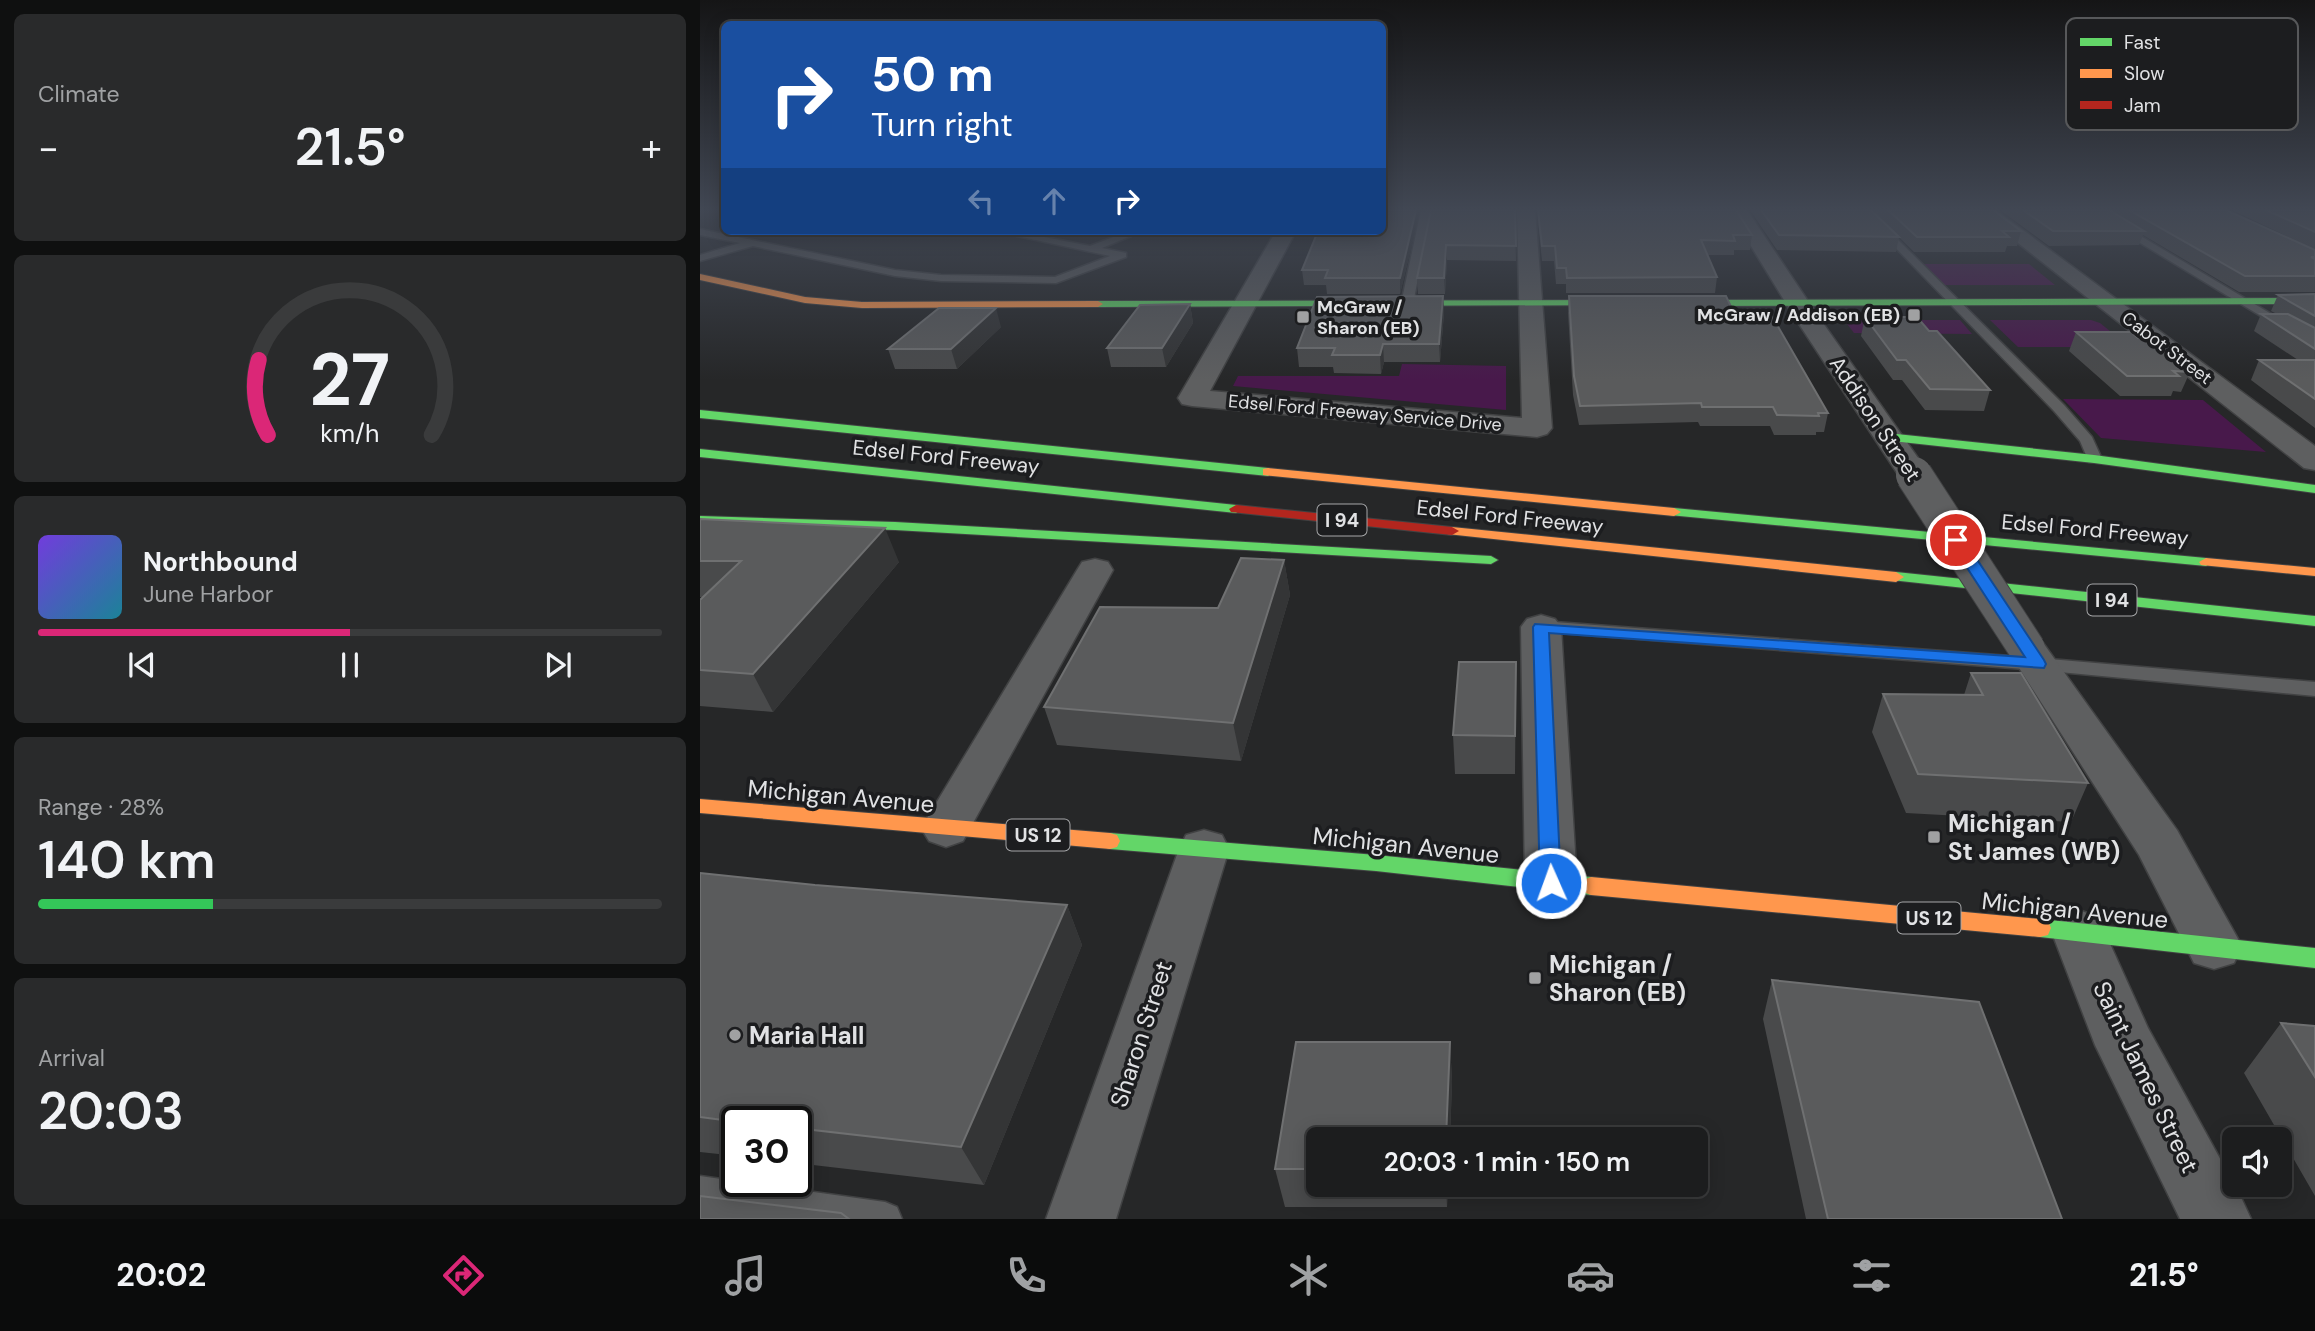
<!DOCTYPE html>
<meta charset="utf-8">
<style>
:root{--surface:#1c1d1e;--page:#292a2b;--text:#f1f3f6;--muted:#a0a2a4;--line:#3a3b3c;--accent:#db2777}
body{margin:0;font-family:"DM Sans",sans-serif;background:var(--page);color:var(--text);height:100vh;display:flex;flex-direction:column;font-size:26px;white-space:nowrap}
*{box-sizing:border-box;margin:0}
p{font-size:23px;color:var(--muted)}
.icon{flex:none;width:38px;height:38px;fill:none;stroke:currentColor;stroke-width:2;stroke-linecap:round;stroke-linejoin:round}
.map{position:relative;flex:1;overflow:hidden}
.side{display:flex;flex-direction:column;gap:14px;padding:14px;background:#0f1010;width:700px}
.side>*{flex:none}
.hud{position:absolute;left:21px;top:21px;width:665px;height:214px;border-radius:10px;box-shadow:0 4px 18px #0003,0 0 0 2px var(--line);background:#1a4fa0;color:#fff;overflow:hidden}
.fabs{position:absolute;left:1522px;top:1127px;display:grid;gap:14px}
.fabs a{display:grid;place-items:center;width:70px;height:70px;border-radius:10px;background:var(--surface);box-shadow:0 4px 18px #0003,0 0 0 2px var(--line);font-size:35px}
.speed{position:absolute;left:21px;top:1106px;display:flex;gap:14px;font-size:35px;font-weight:700;text-align:center}
.speed>*{display:grid;place-content:center;width:91px;height:91px;border-radius:50%;background:var(--surface);box-shadow:0 4px 18px #0003,0 0 0 2px var(--line);line-height:1}
.speed .limit{border:4px solid #111;border-radius:10px;background:#fff;color:#111}
.pin{position:absolute;display:grid;place-items:center;width:60px;height:60px;color:#fff;margin:-30px;border:4px solid #fff;border-radius:50%;box-shadow:0 2px 7px #0007}
.me{position:absolute;width:77px;margin:-38px;rotate:358deg;stroke-linejoin:round;filter:drop-shadow(0 0 5px #0008)}
.turn{display:flex;align-items:center;gap:24px;height:147px;padding:0 35px;font-size:32px}
.turn .icon{width:91px;height:91px;stroke-width:2.5}
.turn b{display:block;font-size:49px;line-height:60px}
.lanes{display:flex;align-items:center;height:66px;padding:0 35px;background:#0003;justify-content:center;gap:35px;direction:ltr}
.lanes .off{opacity:.35}
.big{font-size:52px;font-weight:600;line-height:1.1}
.side .widget{flex:1;display:flex;flex-direction:column;justify-content:center;gap:10px;min-width:0;padding:0 24px;border-radius:10px;background:var(--page)}
.side .dial{align-items:center;gap:0}
.dial svg{height:182px;overflow:visible;fill:none;stroke:var(--line);stroke-width:7;stroke-linecap:round;text-anchor:middle}
.dial text{fill:var(--text);stroke:none}
.song{display:flex;align-items:center;gap:21px}
.cover{width:84px;height:84px;border-radius:10px;background:linear-gradient(135deg,hsl(260 70% 55%),hsl(190 70% 35%))}
.played{height:7px;border-radius:4px;background:linear-gradient(90deg,var(--accent) 50%,var(--line) 50%)}
.keys{display:flex;justify-content:space-around;direction:ltr}
.heat{display:flex;justify-content:space-between;align-items:center;font-size:38px;direction:ltr}
.charge{height:10px;border-radius:5px;background:linear-gradient(90deg,#34c759 28%,var(--line) 0)}
.trip{position:absolute;left:606px;top:1127px;width:402px;height:70px;border-radius:10px;background:var(--surface);box-shadow:0 4px 18px #0003,0 0 0 2px var(--line);font-weight:600;line-height:70px;text-align:center}
.menu{display:flex;height:112px;justify-content:space-around;align-items:center;background:#0b0c0c;color:var(--muted)}
.menu .icon{width:49px;height:49px}
.menu .current{color:var(--accent)}
.menu b{font-size:32px;color:var(--text)}
main{display:flex;flex:1;min-height:0}
.map>svg:first-child{display:block}
</style>
<main>
<section class="side">
<div class="widget"><p>Climate</p>
<div class="heat"><a>−</a><b class="big">21.5°</b><a>+</a></div>
</div>
<div class="widget dial"><svg viewBox="0 0 100 80">
<path d="M14 69A42 42 0 1 1 86 69"/>
<path d="M14 69A42 42 0 0 1 10 36" stroke="#db2777"/>
<text x="50" y="56" font-size="32" font-weight="700">27</text>
<text x="50" y="72" font-size="11">km/h</text>
</svg></div>
<div class="widget">
<div class="song"><i class="cover"></i><div><b>Northbound</b><p>June Harbor</p></div></div>
<div class="played"></div>
<div class="keys"><svg class="icon" aria-label="previous" viewBox="0 0 24 24"><path d="M18 5L8 12l10 7zM5 5v14"/></svg><svg class="icon" aria-label="pause" viewBox="0 0 24 24"><path d="M8 5v14M16 5v14"/></svg><svg class="icon" aria-label="next" viewBox="0 0 24 24"><path d="M6 5l10 7-10 7zM19 5v14"/></svg></div>
</div>
<div class="widget"><p>Range · 28%</p><b class="big">140 km</b><div class="charge"></div></div>
<div class="widget"><p>Arrival</p><b class="big">20:03</b></div>
</section>
<div class="map">
<svg width="1615" height="1219" viewBox="0 0 1615 1219">
<rect width="100%" height="100%" fill="#262728"/>
<!-- green -->
<path fill="#48194b" d="M 1222,264 L 1329,264 L 1355,285 L 1244,285 Z
M 1144,320 L 1260,320 L 1272,334 L 1154,333 Z
M 1290,320 L 1391,320 L 1400,323 L 1430,347 L 1318,347 Z
M 702,364 L 806,366 L 806,410 L 533,386 L 538,376 L 699,376 Z
M 1363,399 L 1503,400 L 1566,452 L 1401,438 Z"/>
<g fill="none" stroke-linecap="round" stroke-linejoin="round">
<!-- lane casing -->
<g stroke="#414243" stroke-width="3">
<path id="lane" d="M 721,210 L 731,210 L 713,304 L 707,307 L 701,304 Z
M 1159,210 L 1168,210 L 1364,405 L 1392,437 L 1402,459 L 1399,462 L 1389,462 L 1380,441 L 1354,411 Z
M 1386,210 L 1397,210 L 1615,340 L 1615,349 Z
M 0,229 L 195,270 L 241,275 L 355,277 L 410,256 L 294,231 L 314,231 L 390,246 L 429,231 L 443,231 L 402,248 L 426,253 L 426,257 L 356,283 L 241,281 L 195,276 L 53,246 L 0,261 L 0,255 L 40,243 L 0,235 Z
M 841,621 L 1338,658 L 1615,682 L 1615,696 L 1338,670 L 834,631 L 831,627 L 834,623 Z
M 0,1176 L 185,1202 L 197,1207 L 202,1219 L 64,1219 L 0,1210 Z"/>
</g>
<!-- street casing -->
<g stroke="#414243" stroke-width="3">
<path id="street" d="M 817,210 L 835,210 L 852,428 L 847,434 L 837,437 L 492,406 L 482,404 L 478,398 L 576,231 L 596,231 L 510,391 L 822,418 Z
M 1029,210 L 1047,210 L 1118,316 L 1230,475 L 1225,482 L 1214,485 L 1203,482 L 1095,318 Z
M 1276,210 L 1296,210 L 1615,446 L 1615,470 L 1604,468 Z
M 395,559 L 408,562 L 413,570 L 263,841 L 246,847 L 229,841 L 221,828 L 229,815 L 377,570 L 382,562 Z
M 841,615 L 855,619 L 861,627 L 877,883 L 869,898 L 851,904 L 833,898 L 825,883 L 821,627 L 827,619 Z
M 1327,636 L 1341,640 L 1477,830 L 1542,946 L 1534,963 L 1514,969 L 1494,963 L 1439,855 L 1307,649 L 1313,640 Z
M 504,830 L 522,835 L 529,849 L 416,1219 L 346,1219 L 479,849 L 486,835 Z
M 1379,910 L 1398,917 L 1448,1028 L 1540,1195 L 1551,1219 L 1480,1219 L 1395,1045 L 1352,933 L 1360,917 Z"/>
</g>
<!-- fast casing -->
<g stroke="#414243" stroke-width="2">
<path id="fast" d="M 1615,298 L 1615,304 L 977,306 L 972,303 L 977,300 Z
M 920,300 L 925,303 L 923,305 L 398,307 L 393,304 L 398,301 Z
M 0,410 L 568,468 L 574,472 L 568,476 L 0,418 Z
M 1187,433 L 1394,455 L 1615,485 L 1615,493 L 1394,463 L 1183,440 L 1181,437 Z
M 0,449 L 536,505 L 543,509 L 536,513 L 0,457 Z
M 974,508 L 1506,558 L 1513,562 L 1506,566 L 969,515 L 967,512 L 969,509 Z
M 0,516 L 195,522 L 791,556 L 798,560 L 791,564 L 195,530 L 0,524 Z
M 1196,572 L 1615,616 L 1615,626 L 1191,580 L 1188,577 L 1191,574 Z
M 410,833 L 676,855 L 891,877 L 899,880 L 902,886 L 899,892 L 891,895 L 676,871 L 410,849 L 403,847 L 400,841 L 403,835 Z
M 1340,919 L 1615,948 L 1615,968 L 1340,937 L 1332,935 L 1329,928 L 1332,921 Z"/>
</g>
<!-- slow casing -->
<g stroke="#414243" stroke-width="2">
<path id="slow" d="M 0,274 L 105,297 L 162,302 L 398,301 L 403,304 L 398,307 L 162,308 L 105,303 L 0,280 Z
M 568,468 L 974,508 L 981,512 L 974,516 L 563,475 L 563,469 Z
M 752,527 L 1196,572 L 1204,577 L 1196,582 L 747,534 L 745,531 L 747,528 Z
M 1506,558 L 1615,568 L 1615,576 L 1501,565 L 1499,562 Z
M 0,799 L 410,833 L 417,835 L 420,841 L 417,847 L 410,849 L 0,813 Z
M 891,877 L 1340,919 L 1348,921 L 1351,928 L 1348,935 L 1340,937 L 891,895 L 883,892 L 880,886 L 883,880 Z"/>
</g>
<!-- jam casing -->
<g stroke="#414243" stroke-width="2">
<path id="jam" d="M 536,505 L 752,527 L 759,531 L 752,535 L 531,512 L 529,509 Z"/>
</g>
<!-- lane -->
<use href="#lane" fill="#5e5f60" fill-rule="evenodd"/>
<!-- street -->
<use href="#street" fill="#5e5f60" fill-rule="evenodd"/>
<!-- fast -->
<use href="#fast" fill="#63d668" fill-rule="evenodd"/>
<!-- slow -->
<use href="#slow" fill="#ff974d" fill-rule="evenodd"/>
<!-- jam -->
<use href="#jam" fill="#b3261e" fill-rule="evenodd"/>
<!-- street-bridge casing -->
<g stroke="#414243" stroke-width="38" stroke-linecap="butt">
<path id="street-bridge" d="M 1214,475 L 1327,649"/>
</g>
<!-- street-bridge -->
<use href="#street-bridge" stroke="#5e5f60" stroke-width="36"/>
</g>
<!-- wall -->
<path fill="#494a4b" d="M 682,210 L 720,210 L 700,294 L 627,294 L 626,285 L 604,285 L 602,270 Z
M 731,210 L 815,210 L 816,261 L 747,260 L 745,294 L 718,294 L 717,278 Z
M 837,210 L 1036,210 L 1052,235 L 1050,250 L 1034,250 L 1034,255 L 1007,255 L 1017,277 L 1015,293 L 866,293 L 866,284 L 856,284 L 854,261 L 842,261 Z
M 1050,210 L 1293,210 L 1321,231 L 1317,246 L 1307,246 L 1305,252 L 1214,252 L 1199,237 L 1196,252 L 1077,250 Z
M 1300,210 L 1526,210 L 1603,244 L 1532,210 L 1615,210 L 1615,292 L 1539,292 L 1443,235 L 1439,245 L 1349,246 Z
M 1615,294 L 1615,428 L 1551,380 L 1559,360 L 1598,360 L 1554,331 L 1561,314 L 1577,314 L 1571,311 L 1578,295 Z
M 743,296 L 744,313 L 740,362 L 684,362 L 681,374 L 634,373 L 633,367 L 599,367 L 597,348 Z
M 869,296 L 1033,311 L 1128,413 L 1124,432 L 1116,432 L 1116,435 L 1074,435 L 1070,426 L 1000,426 L 998,422 L 879,425 L 873,395 L 868,313 Z
M 490,304 L 493,323 L 466,367 L 411,367 L 407,348 Z
M 1165,317 L 1229,331 L 1290,390 L 1284,411 L 1225,410 L 1202,380 L 1193,380 L 1161,336 Z
M 301,327 L 257,369 L 195,369 L 188,349 Z
M 1376,332 L 1438,338 L 1490,372 L 1481,392 L 1473,391 L 1471,396 L 1420,396 L 1369,351 Z
M 0,519 L 199,562 L 73,712 L 0,706 L 0,600 L 4,597 L 0,597 Z
M 584,560 L 590,595 L 541,761 L 357,745 L 344,707 L 518,608 Z
M 816,662 L 815,774 L 755,774 L 753,735 Z
M 1271,673 L 1388,783 L 1371,822 L 1206,813 L 1172,732 L 1183,694 L 1264,695 Z
M 0,873 L 115,885 L 367,905 L 382,945 L 284,1185 L 96,1163 L 96,1122 L 37,1122 L 37,1156 L 0,1152 Z
M 1072,980 L 1362,1219 L 1106,1219 L 1063,1019 Z
M 1581,1023 L 1615,1026 L 1615,1196 L 1544,1073 Z
M 596,1042 L 750,1042 L 752,1082 L 750,1139 L 618,1139 L 618,1185 L 748,1185 L 747,1207 L 585,1207 L 575,1169 Z"/>
<!-- shaded-wall -->
<path fill="#343536" d="M 716,210 L 720,210 L 700,294 L 700,278 Z
M 746,245 L 747,260 L 745,294 L 744,278 Z
M 743,296 L 744,313 L 740,362 L 739,344 Z
M 490,304 L 493,323 L 466,367 L 462,348 Z
M 296,308 L 301,327 L 257,369 L 251,349 Z
M 683,344 L 684,362 L 681,374 L 680,355 Z
M 185,528 L 199,562 L 73,712 L 53,674 Z
M 584,560 L 590,595 L 541,761 L 533,723 Z
M 367,905 L 382,945 L 284,1185 L 261,1147 Z
M 750,1042 L 752,1082 L 750,1139 L 746,1139 Z
M 746,1185 L 748,1185 L 747,1207 Z"/>
<!-- building -->
<path fill="#5a5b5c" stroke="#6f7071" stroke-width="2" d="M 682,210 L 716,210 L 700,278 L 625,278 L 628,270 L 602,270 L 618,231 L 682,231 Z
M 731,210 L 815,210 L 816,246 L 746,245 L 744,278 L 717,278 Z
M 838,210 L 1036,210 L 1052,235 L 1033,235 L 1035,241 L 1001,240 L 1017,277 L 867,278 L 866,268 L 857,268 L 855,246 L 842,246 Z
M 1061,210 L 1171,210 L 1199,237 L 1079,235 Z
M 1188,210 L 1293,210 L 1321,231 L 1302,231 L 1309,237 L 1217,237 Z
M 1323,210 L 1409,210 L 1444,231 L 1353,231 Z
M 1429,210 L 1526,210 L 1615,250 L 1615,257 L 1611,257 L 1615,259 L 1615,276 L 1545,276 Z
M 1566,210 L 1615,210 L 1615,232 Z
M 1615,294 L 1615,316 L 1578,295 Z
M 743,296 L 739,344 L 683,344 L 680,355 L 632,355 L 635,348 L 597,348 L 617,297 Z
M 869,296 L 1026,296 L 1033,311 L 1069,311 L 1128,413 L 1118,413 L 1119,416 L 1077,415 L 1073,407 L 1002,407 L 1001,403 L 880,406 L 874,376 Z
M 490,304 L 462,348 L 407,348 L 440,305 Z
M 239,308 L 296,308 L 251,349 L 188,349 Z
M 1561,314 L 1588,314 L 1615,328 L 1615,349 Z
M 1165,317 L 1217,317 L 1229,331 L 1237,331 L 1290,390 L 1230,389 L 1206,360 L 1197,360 Z
M 1376,332 L 1431,332 L 1438,338 L 1445,338 L 1490,372 L 1473,371 L 1479,376 L 1427,376 Z
M 1559,360 L 1615,360 L 1615,399 Z
M 0,519 L 185,528 L 53,674 L 0,670 L 0,600 L 41,561 L 0,561 Z
M 541,558 L 584,560 L 533,723 L 344,707 L 400,607 L 518,608 Z
M 759,662 L 816,662 L 815,736 L 753,735 Z
M 1271,673 L 1321,673 L 1388,783 L 1218,774 L 1183,694 L 1283,695 Z
M 0,873 L 115,885 L 367,905 L 261,1147 L 96,1128 L 96,1122 L 38,1122 L 0,1117 Z
M 1072,980 L 1279,1002 L 1362,1219 L 1128,1219 Z
M 1581,1023 L 1615,1026 L 1615,1077 Z
M 596,1042 L 750,1042 L 746,1139 L 618,1139 L 618,1169 L 575,1169 Z
M 0,1196 L 141,1213 L 149,1219 L 0,1219 Z"/>
<!-- sky -->
<linearGradient id="sky" x2="0" y2="1"><stop stop-color="#151516"/><stop offset="0.55" stop-color="#414753"/><stop offset="1" stop-color="#414753" stop-opacity="0"/></linearGradient>
<rect width="1615" height="380" fill="url(#sky)"/>
<!-- route -->
<path fill="#1a73e8" stroke="#114b97" stroke-width="2" d="M 1256,536 L 1262,537 L 1344,660 L 1346,664 L 1344,668 L 849,633 L 861,883 L 858,889 L 851,891 L 843,889 L 840,883 L 833,627 L 835,624 L 1325,657 L 1249,540 Z"/>
<!-- markers -->
<g fill="#a0a1a2" stroke="#1c1d1f" stroke-width="2.5">
<rect x="1207" y="308" width="14" height="14" rx="3.5"/>
<rect x="596" y="310" width="14" height="14" rx="3.5"/>
<rect x="1227" y="830" width="14" height="14" rx="3.5"/>
<rect x="828" y="971" width="14" height="14" rx="3.5"/>
<circle cx="35" cy="1035" r="7"/>
</g>
<g text-anchor="middle" dominant-baseline="central" stroke-width="7" stroke-linejoin="round" paint-order="stroke">
<!-- far-poi labels -->
<g font-size="18" font-weight="bold" fill="#e1e2e4" stroke="#1c1d1f" text-anchor="start">
<text x="617" y="307">McGraw /<tspan x="617" dy="21">Sharon (EB)</tspan></text>
<text x="1200" y="315" text-anchor="end">McGraw / Addison (EB)</text>
</g>
<!-- far-street labels -->
<g font-size="18" fill="#e1e2e4" stroke="#1c1d1f">
<text transform="translate(1467 348) rotate(37)">Cabot Street</text>
<text transform="translate(665 413) rotate(5)">Edsel Ford Freeway Service Drive</text>
</g>
<!-- shield labels -->
<g fill="#1c1d1f" stroke="#a6a7a9" stroke-width="2">
<rect x="617.5" y="504.5" width="49" height="31" rx="5"/>
<rect x="1387.5" y="584.5" width="49" height="31" rx="5"/>
<rect x="306.5" y="819.5" width="63" height="31" rx="5"/>
<rect x="1197.5" y="902.5" width="63" height="31" rx="5"/>
</g>
<g font-size="19" font-weight="bold" fill="#e1e2e4">
<text x="642" y="520">I 94</text>
<text x="1412" y="600">I 94</text>
<text x="338" y="835">US 12</text>
<text x="1229" y="918">US 12</text>
</g>
<!-- street labels -->
<g font-size="21" fill="#e1e2e4" stroke="#1c1d1f">
<text transform="translate(1175 419) rotate(56)">Addison Street</text>
<text transform="translate(246 457) rotate(6)">Edsel Ford Freeway</text>
<text transform="translate(810 517) rotate(6)">Edsel Ford Freeway</text>
<text transform="translate(1395 530) rotate(5)">Edsel Ford Freeway</text>
</g>
<!-- near-street labels -->
<g font-size="24" fill="#e1e2e4" stroke="#1c1d1f">
<text transform="translate(141 796) rotate(5)">Michigan Avenue</text>
<text transform="translate(706 845) rotate(6)">Michigan Avenue</text>
<text transform="translate(1375 910) rotate(6)">Michigan Avenue</text>
<text transform="translate(441 1034) rotate(-72)">Sharon Street</text>
<text transform="translate(1446 1077) rotate(64)">Saint James Street</text>
</g>
<!-- near-poi labels -->
<g font-size="24" font-weight="bold" fill="#e1e2e4" stroke="#1c1d1f" text-anchor="start">
<text x="1248" y="823">Michigan /<tspan x="1248" dy="28">St James (WB)</tspan></text>
<text x="849" y="964">Michigan /<tspan x="849" dy="28">Sharon (EB)</tspan></text>
<text x="49" y="1035">Maria Hall</text>
</g>
</g>
<!-- legend -->
<rect x="1366" y="18" width="232" height="112" rx="10" fill="#1c1d1f" stroke="#57585a" stroke-width="2"/>
<rect x="1380" y="38" width="32" height="8" fill="#63d668"/>
<rect x="1380" y="69" width="32" height="9" fill="#ff974d"/>
<rect x="1380" y="101" width="32" height="8" fill="#b3261e"/>
<g font-size="19" fill="#e1e2e4">
<text x="1424" y="49">Fast</text>
<text x="1424" y="80">Slow</text>
<text x="1424" y="112">Jam</text>
</g>
</svg>
<div class="fabs">
<a><svg class="icon" aria-label="sound" viewBox="0 0 24 24"><path d="M4 9h4l5-4v14l-5-4H4zM17 9q2 3 0 6"/></svg></a>
</div>
<div class="speed"><div class="limit">30</div></div>
<div class="pin" style="left:1256px;top:540px;background:#d93025"><svg class="icon" aria-label="arrive" viewBox="0 0 24 24"><path d="M6 21V4h12l-3 4 3 4H6"/></svg></div>
<svg class="me" style="left:851px;top:883px" viewBox="-20 -20 40 40"><circle r="17" fill="#1a73e8" stroke="#fff" stroke-width="3"/><path d="M0-11L8 9 0 5-8 9z" fill="#fff"/></svg>
<div class="trip">20:03 · 1 min · 150 m</div>
<div class="hud">
<div class="turn"><svg class="icon" aria-label="right" viewBox="0 0 24 24"><path d="M7 20v-9h11M14 6l5 5-5 5"/></svg><div><b>50 m</b>Turn right</div></div>
<div class="lanes"><svg class="icon off" aria-label="left" viewBox="0 0 24 24"><path d="M17 20v-9H6M10 6l-5 5 5 5"/></svg><svg class="icon off" aria-label="ahead" viewBox="0 0 24 24"><path d="M12 20V5M6 11l6-6 6 6"/></svg><svg class="icon" aria-label="right" viewBox="0 0 24 24"><path d="M7 20v-9h11M14 6l5 5-5 5"/></svg></div>
</div>
</div>
</main>
<nav class="menu">
<b>20:02</b>
<svg class="icon current" aria-label="directions" viewBox="0 0 24 24"><path d="M12 3l9 9-9 9-9-9zM9 14v-3h6M13 9l2 2-2 2"/></svg>
<svg class="icon" aria-label="music" viewBox="0 0 24 24"><path d="M9 18V5l10-2v13"/><circle cx="6" cy="18" r="3"/><circle cx="16" cy="16" r="3"/></svg>
<svg class="icon" aria-label="phone" viewBox="0 0 24 24"><path d="M5 4h4l2 5-3 2q2 4 5 5l2-3 5 2v4C11 20 4 13 5 4z"/></svg>
<svg class="icon" aria-label="climate" viewBox="0 0 24 24"><path d="M12 3v18M4 7l16 10M4 17L20 7"/></svg>
<svg class="icon" aria-label="car" viewBox="0 0 24 24"><path d="M5 17H2v-5l4-1 3-4h7l3 4 3 1v5h-3M9 17h6M6 11h13"/><circle cx="7" cy="17" r="2"/><circle cx="17" cy="17" r="2"/></svg>
<svg class="icon" aria-label="filters" viewBox="0 0 24 24"><path d="M4 7h16M4 17h16"/><circle cx="9" cy="7" r="2"/><circle cx="15" cy="17" r="2"/></svg>
<b>21.5°</b>
</nav>
